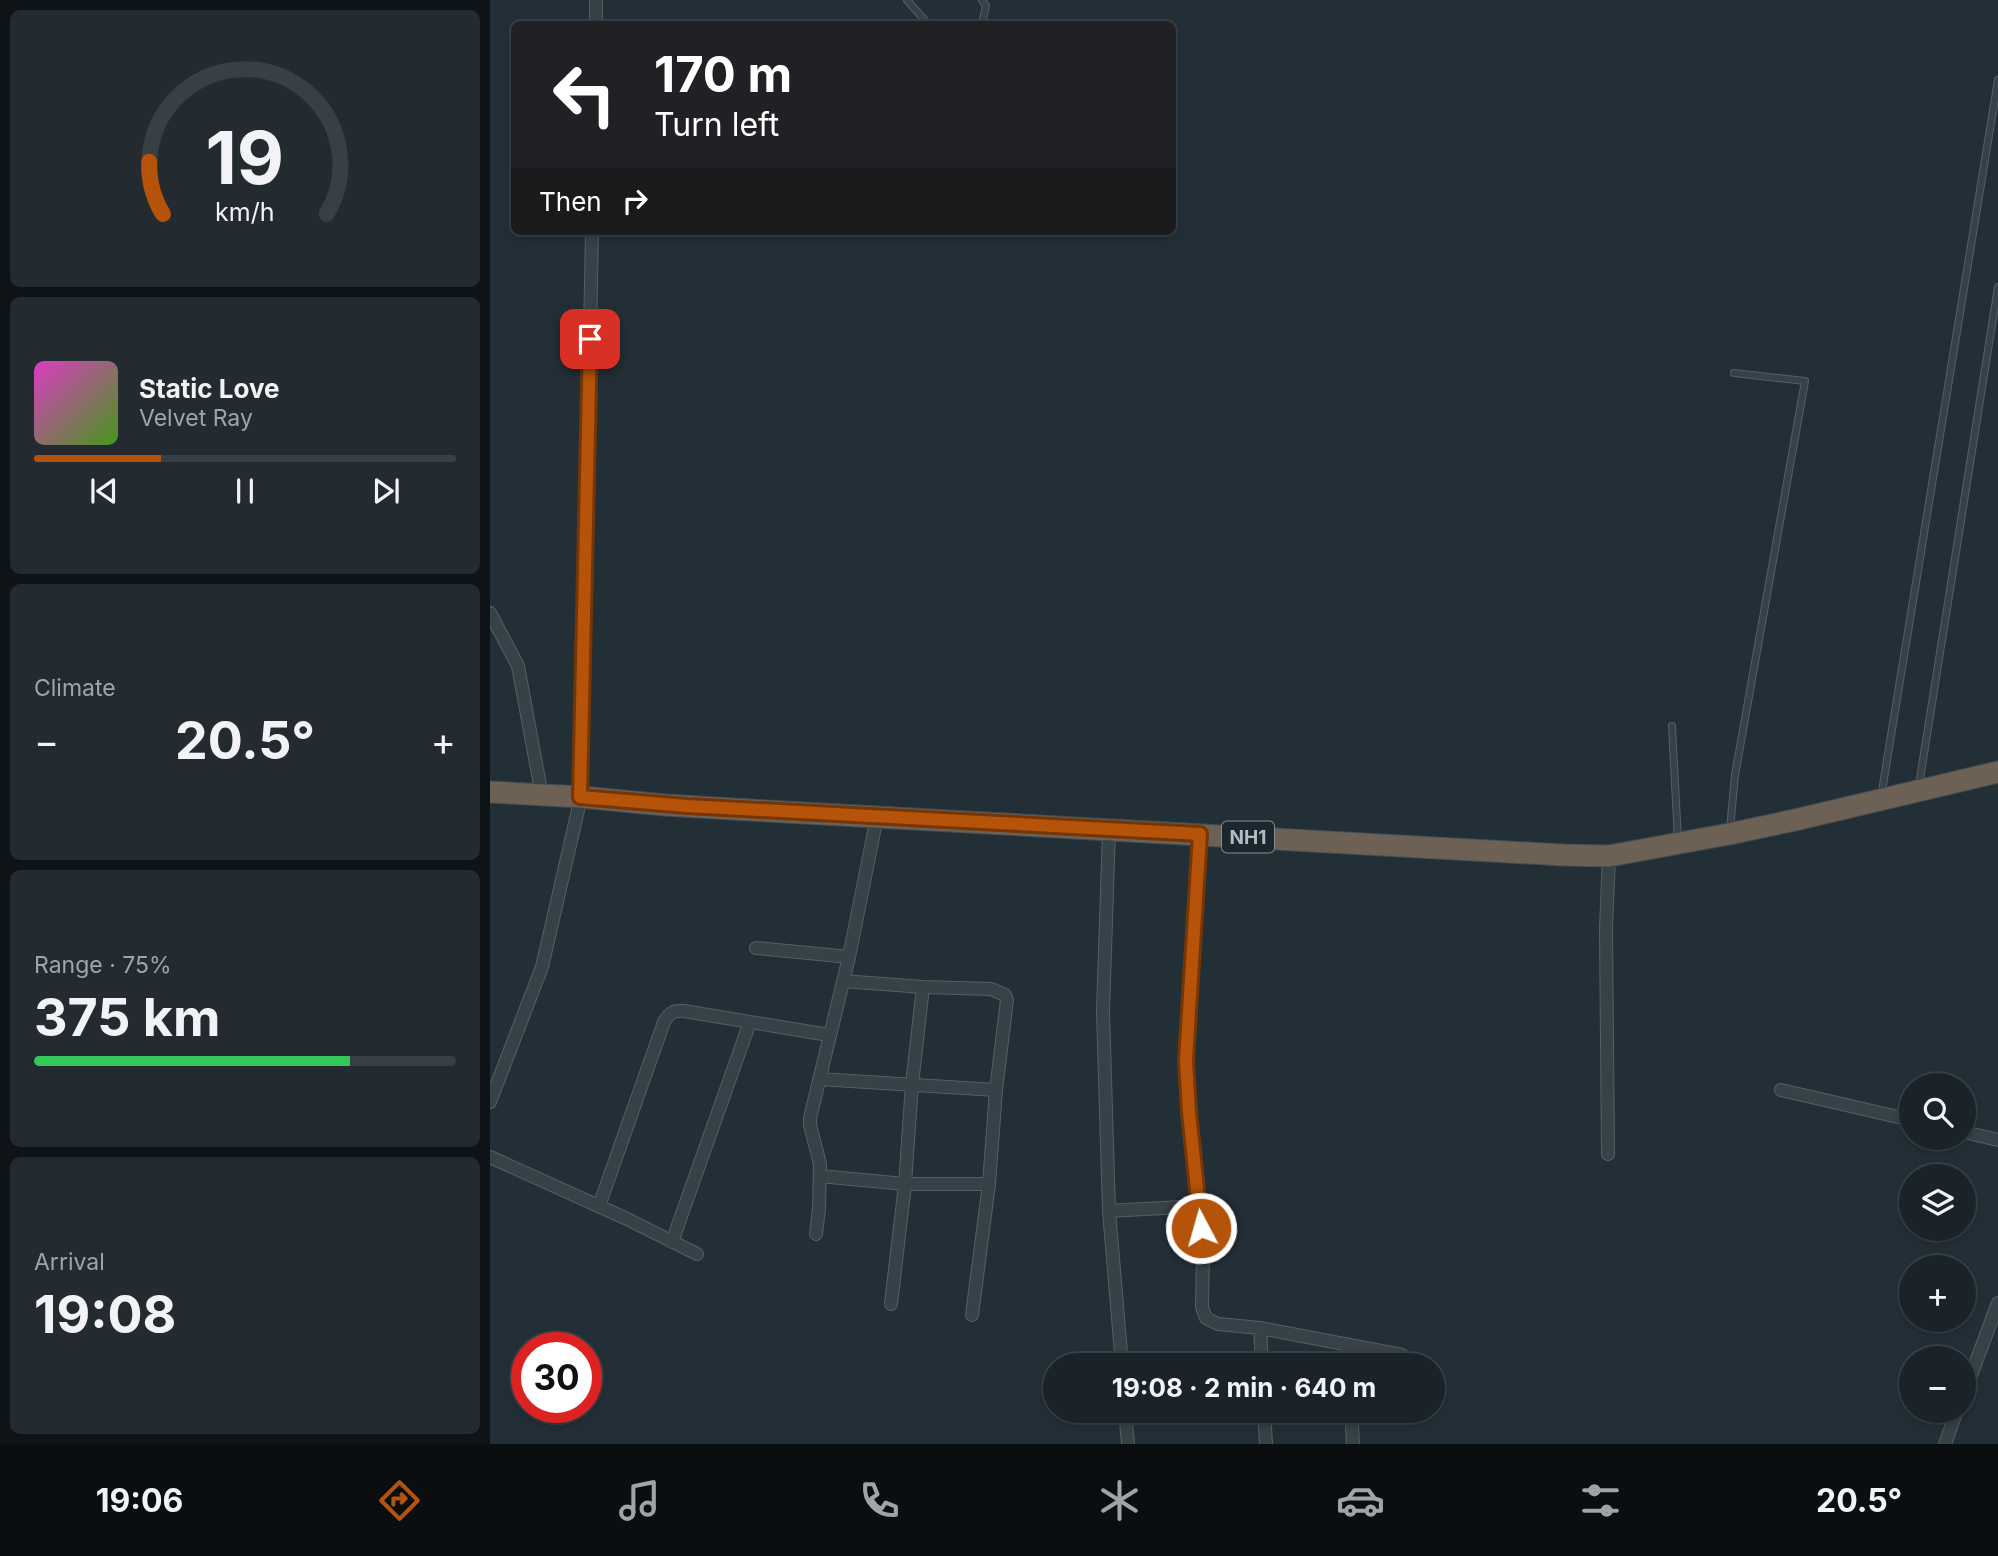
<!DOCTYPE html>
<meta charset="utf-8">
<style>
:root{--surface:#1a2329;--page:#232b31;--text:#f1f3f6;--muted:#9fa4a8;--line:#384046;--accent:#b45309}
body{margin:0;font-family:Inter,sans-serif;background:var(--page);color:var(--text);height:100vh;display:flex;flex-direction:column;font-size:26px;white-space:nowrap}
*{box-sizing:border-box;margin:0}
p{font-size:23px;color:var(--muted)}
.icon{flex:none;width:38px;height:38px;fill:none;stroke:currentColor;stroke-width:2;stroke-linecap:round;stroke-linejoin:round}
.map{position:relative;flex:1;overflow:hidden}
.drawer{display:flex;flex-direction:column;gap:10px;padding:10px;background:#0e1317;width:490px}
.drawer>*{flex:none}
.hud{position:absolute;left:21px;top:21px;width:665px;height:214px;border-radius:10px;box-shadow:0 4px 10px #0003,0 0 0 2px var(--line);background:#202124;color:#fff;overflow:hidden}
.controls{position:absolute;left:1409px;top:1073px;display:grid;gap:14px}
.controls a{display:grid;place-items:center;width:77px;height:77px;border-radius:50%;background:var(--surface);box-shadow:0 4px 10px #0003,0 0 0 2px var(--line);font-size:35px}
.speed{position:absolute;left:21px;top:1332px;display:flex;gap:14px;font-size:35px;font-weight:700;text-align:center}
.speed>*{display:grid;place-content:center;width:91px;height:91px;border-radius:50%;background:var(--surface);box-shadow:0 4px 10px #0003,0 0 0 2px var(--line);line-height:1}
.speed .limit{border:10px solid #d22;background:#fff;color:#111}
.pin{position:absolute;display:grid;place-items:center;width:60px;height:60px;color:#fff;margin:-30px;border-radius:14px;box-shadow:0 4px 10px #0006}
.me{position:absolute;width:77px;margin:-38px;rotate:354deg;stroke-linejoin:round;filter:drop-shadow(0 0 5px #0008)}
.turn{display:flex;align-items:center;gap:24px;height:147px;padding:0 28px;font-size:32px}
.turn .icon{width:91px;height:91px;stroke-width:2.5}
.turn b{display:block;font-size:49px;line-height:60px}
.then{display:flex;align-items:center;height:66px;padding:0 28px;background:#0003;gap:14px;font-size:26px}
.big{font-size:52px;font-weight:700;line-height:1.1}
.drawer .card{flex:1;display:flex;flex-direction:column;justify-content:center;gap:10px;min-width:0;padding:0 24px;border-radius:10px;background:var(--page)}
.drawer .dial{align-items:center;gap:0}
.dial svg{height:182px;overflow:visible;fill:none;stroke:var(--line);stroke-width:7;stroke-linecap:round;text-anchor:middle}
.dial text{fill:var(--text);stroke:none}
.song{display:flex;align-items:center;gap:21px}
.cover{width:84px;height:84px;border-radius:10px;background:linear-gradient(135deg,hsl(310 70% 55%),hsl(100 70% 35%))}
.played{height:7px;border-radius:4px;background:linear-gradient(90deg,var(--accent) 30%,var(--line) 30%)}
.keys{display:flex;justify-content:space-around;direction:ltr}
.heat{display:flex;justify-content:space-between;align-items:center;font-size:38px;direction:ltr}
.charge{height:10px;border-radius:5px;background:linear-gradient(90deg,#34c759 75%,var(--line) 0)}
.trip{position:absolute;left:553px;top:1353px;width:402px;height:70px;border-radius:35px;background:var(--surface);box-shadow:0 4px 10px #0003,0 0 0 2px var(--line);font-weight:700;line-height:70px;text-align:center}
.menu{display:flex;height:112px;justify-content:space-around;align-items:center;background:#0a0e10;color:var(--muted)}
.menu .icon{width:49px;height:49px}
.menu .selected{color:var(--accent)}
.menu b{font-size:32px;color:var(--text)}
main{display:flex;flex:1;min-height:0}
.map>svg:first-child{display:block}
</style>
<main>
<section class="drawer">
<div class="card dial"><svg viewBox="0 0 100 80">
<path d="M14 69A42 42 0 1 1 86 69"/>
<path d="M14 69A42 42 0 0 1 8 46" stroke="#b45309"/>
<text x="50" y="56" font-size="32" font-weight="700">19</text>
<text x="50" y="72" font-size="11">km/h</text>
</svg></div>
<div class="card">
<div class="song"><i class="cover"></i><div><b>Static Love</b><p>Velvet Ray</p></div></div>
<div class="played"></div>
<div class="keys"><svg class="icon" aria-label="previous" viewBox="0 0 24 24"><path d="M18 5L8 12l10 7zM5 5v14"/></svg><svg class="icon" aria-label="pause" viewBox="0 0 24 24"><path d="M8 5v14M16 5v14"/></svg><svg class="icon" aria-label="next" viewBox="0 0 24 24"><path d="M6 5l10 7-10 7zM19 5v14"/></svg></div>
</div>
<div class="card"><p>Climate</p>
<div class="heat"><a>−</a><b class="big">20.5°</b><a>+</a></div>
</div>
<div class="card"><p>Range · 75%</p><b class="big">375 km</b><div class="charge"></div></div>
<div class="card"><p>Arrival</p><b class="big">19:08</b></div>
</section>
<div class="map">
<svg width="1508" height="1444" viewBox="0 0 1508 1444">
<rect width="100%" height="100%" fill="#232f37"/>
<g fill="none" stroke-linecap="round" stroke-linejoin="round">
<!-- lane casing -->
<g stroke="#555f66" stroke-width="8">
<path id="lane" d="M 417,0 L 438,24
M 492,24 L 496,6 L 492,0
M 1182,726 L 1188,841
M 1429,785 L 1508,287
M 1391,797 L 1508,80
M 1240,829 L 1245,775 L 1315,381 L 1244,373"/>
</g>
<!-- street casing -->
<g stroke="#555f66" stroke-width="14">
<path id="street" d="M 106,24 L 106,0
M 0,613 L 28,666 L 52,796
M 619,830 L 613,1011 L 619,1211 L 632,1365
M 710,834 L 696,1060 L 699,1112 L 713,1250 L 712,1307 L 716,1318 L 728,1324 L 770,1328 L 912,1355
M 266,948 L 359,957
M 353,981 L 433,987 L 501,989 L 515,995 L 517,1000 L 506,1090 L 499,1184 L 482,1315
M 329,1079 L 506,1090
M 1291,1090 L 1421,1120
M 0,1102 L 52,967 L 91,797 L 102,231
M 1474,1132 L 1508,1140
M 1118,1154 L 1116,928 L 1119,856
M 0,1157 L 135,1218 L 207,1254
M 330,1176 L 415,1184 L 499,1184
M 109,1206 L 174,1022 C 179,1013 184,1010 194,1011 L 339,1035
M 619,1211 L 709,1206
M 326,1234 L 329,1209 L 330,1164 L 320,1125 L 320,1118 L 359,957 L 387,817
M 182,1242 L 260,1022
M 401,1304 L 415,1184 L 422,1084 L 433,987
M 770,1328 L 772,1365
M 857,1344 L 858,1365
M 1474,1394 L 1508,1303
M 635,1410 L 638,1444
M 774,1410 L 776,1444
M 861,1410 L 863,1444
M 1455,1444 L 1467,1410"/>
</g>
<!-- highway casing -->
<g stroke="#424c53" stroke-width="23">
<path id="highway" d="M 0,792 L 91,797 L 175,805 L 242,809 L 1073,855 L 1119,856 L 1239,834 L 1305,820 L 1508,772"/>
</g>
<!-- lane -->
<use href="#lane" stroke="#374148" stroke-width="6"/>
<!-- street -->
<use href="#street" stroke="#374148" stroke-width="12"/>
<!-- highway -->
<use href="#highway" stroke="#6d6055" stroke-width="21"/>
</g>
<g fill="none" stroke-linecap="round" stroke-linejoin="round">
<!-- route casing -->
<g stroke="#753606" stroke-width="18">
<path id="route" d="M 100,339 L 90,797 L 197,806 L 710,834 L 696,1060 L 699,1112 L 711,1228"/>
</g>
<!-- route -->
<use href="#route" stroke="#b45309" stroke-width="12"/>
</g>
<g text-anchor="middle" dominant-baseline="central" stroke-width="7" stroke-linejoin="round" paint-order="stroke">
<!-- shield labels -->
<rect fill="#1c262d" stroke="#858f97" stroke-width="2" x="732" y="821.5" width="52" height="31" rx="5"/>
<g font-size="19" font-weight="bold" fill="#b2bcc4">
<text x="758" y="837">NH1</text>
</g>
</g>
</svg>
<div class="controls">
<a><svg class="icon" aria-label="search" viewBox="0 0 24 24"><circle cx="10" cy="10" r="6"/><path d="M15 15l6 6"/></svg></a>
<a><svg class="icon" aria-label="layers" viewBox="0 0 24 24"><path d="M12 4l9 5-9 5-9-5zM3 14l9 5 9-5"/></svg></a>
<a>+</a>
<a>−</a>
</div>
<div class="speed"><div class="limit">30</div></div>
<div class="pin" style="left:100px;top:339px;background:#d93025"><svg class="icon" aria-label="arrive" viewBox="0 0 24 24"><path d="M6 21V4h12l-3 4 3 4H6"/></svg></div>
<svg class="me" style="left:711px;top:1228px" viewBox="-20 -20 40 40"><circle r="17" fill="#b45309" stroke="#fff" stroke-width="3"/><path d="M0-11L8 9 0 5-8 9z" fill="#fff"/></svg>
<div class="trip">19:08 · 2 min · 640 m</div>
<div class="hud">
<div class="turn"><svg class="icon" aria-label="left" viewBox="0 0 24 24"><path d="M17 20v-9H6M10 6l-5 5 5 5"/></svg><div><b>170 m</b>Turn left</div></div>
<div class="then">Then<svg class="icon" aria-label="right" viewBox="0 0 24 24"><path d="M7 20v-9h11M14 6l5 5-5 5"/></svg></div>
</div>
</div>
</main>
<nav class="menu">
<b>19:06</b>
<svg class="icon selected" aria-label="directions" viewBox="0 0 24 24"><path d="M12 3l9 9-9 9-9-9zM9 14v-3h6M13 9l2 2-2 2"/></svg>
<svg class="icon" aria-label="music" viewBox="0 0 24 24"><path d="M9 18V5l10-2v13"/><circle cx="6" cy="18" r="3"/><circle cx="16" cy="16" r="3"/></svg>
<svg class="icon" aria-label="phone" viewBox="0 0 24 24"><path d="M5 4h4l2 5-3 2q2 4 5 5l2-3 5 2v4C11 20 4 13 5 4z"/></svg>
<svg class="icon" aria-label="climate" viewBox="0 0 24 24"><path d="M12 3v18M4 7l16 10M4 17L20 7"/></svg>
<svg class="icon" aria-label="car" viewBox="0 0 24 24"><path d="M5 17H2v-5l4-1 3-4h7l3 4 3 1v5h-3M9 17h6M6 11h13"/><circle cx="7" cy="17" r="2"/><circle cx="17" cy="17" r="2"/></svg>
<svg class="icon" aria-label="filters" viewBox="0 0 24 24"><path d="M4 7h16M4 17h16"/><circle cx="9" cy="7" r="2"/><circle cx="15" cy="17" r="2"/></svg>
<b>20.5°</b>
</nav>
